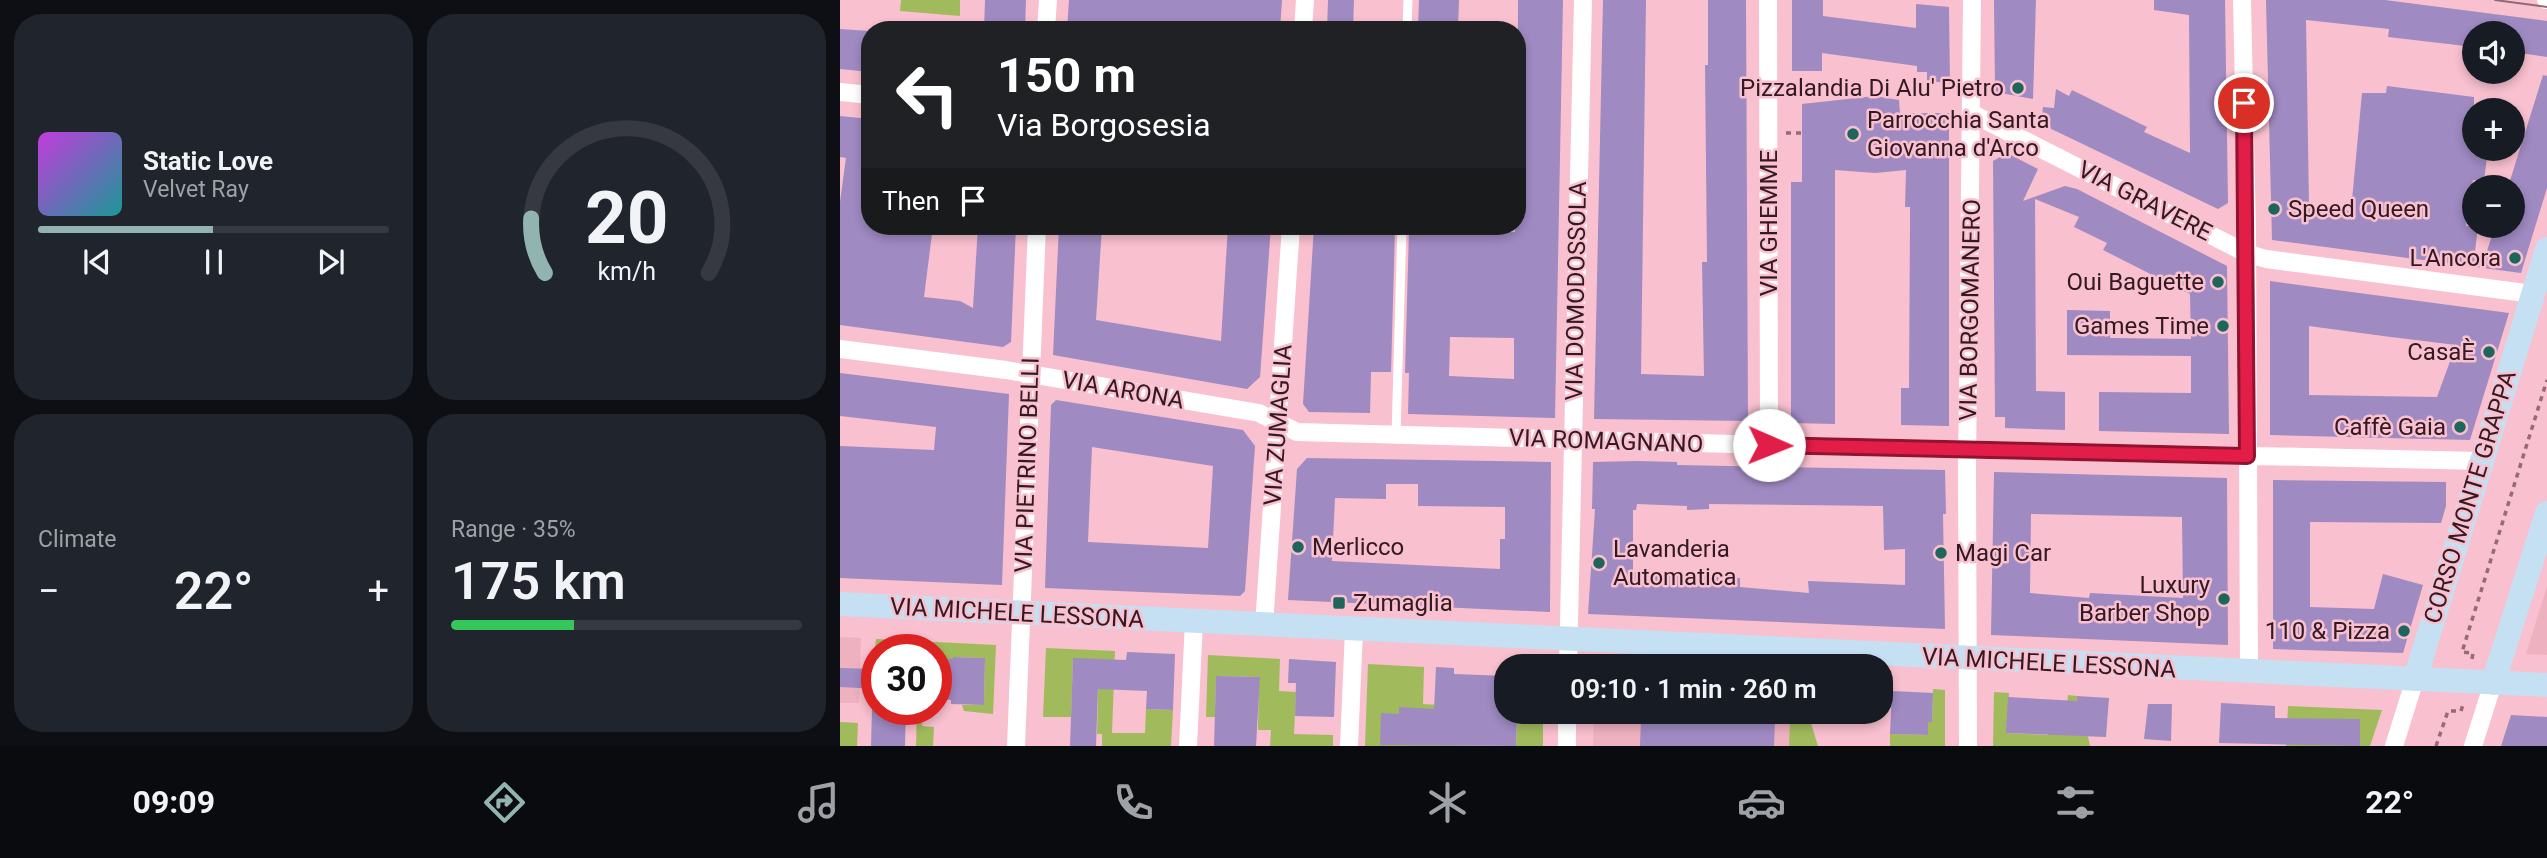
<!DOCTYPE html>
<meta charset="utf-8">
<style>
:root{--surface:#171b24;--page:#20242c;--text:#f1f3f6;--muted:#9ea1a6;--line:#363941;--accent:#92b4b1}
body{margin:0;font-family:Roboto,sans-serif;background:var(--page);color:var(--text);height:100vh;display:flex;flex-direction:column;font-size:26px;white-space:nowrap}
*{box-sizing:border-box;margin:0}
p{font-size:23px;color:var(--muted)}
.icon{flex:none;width:38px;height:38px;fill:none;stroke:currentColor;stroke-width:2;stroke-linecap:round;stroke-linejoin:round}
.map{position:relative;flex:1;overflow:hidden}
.side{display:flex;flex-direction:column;gap:14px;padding:14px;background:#0d0f14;width:840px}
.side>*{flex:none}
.guide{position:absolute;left:21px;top:21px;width:665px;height:214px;border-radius:28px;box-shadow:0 4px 10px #0003;background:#202124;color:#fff;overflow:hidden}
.controls{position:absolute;left:1622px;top:21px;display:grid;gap:14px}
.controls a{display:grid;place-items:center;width:63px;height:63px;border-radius:50%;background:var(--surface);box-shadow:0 4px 10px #0003;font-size:35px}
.speed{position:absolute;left:21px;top:634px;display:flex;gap:14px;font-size:35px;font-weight:700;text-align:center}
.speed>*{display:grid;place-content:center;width:91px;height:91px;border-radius:50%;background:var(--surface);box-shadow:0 4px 10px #0003;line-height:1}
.speed .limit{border:10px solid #d22;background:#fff;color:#111}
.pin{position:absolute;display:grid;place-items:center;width:60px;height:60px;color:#fff;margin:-30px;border:4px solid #fff;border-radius:50%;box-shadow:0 2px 7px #0007}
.me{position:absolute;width:77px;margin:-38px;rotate:91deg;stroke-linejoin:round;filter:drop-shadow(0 0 5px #0008)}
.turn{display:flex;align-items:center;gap:24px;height:147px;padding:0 21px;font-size:32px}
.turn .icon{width:91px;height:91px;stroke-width:2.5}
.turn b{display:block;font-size:49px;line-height:60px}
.then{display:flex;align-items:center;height:66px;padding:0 21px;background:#0003;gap:14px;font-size:26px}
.big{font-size:52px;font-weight:600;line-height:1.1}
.side .card{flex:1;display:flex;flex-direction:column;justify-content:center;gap:10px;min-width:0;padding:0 24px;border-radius:28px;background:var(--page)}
.side .dial{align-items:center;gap:0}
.dial svg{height:182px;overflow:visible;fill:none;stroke:var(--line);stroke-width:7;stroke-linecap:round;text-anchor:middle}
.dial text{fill:var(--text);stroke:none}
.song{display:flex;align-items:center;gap:21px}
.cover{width:84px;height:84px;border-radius:10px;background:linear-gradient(135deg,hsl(290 70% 55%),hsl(180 70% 35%))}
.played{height:7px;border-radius:4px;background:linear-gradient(90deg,var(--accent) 50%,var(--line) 50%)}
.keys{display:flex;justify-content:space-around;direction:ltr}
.heat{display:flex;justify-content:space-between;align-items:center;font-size:38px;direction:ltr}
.charge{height:10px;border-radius:5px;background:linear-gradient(90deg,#34c759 35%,var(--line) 0)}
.side .tiles{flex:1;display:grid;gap:14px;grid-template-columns:repeat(2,1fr)}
.trip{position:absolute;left:654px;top:654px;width:399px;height:70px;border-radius:28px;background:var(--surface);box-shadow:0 4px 10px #0003;font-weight:600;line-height:70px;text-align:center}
.tabs{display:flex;height:112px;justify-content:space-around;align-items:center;background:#090b0e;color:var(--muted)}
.tabs .icon{width:49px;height:49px}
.tabs .active{color:var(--accent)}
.tabs b{font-size:32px;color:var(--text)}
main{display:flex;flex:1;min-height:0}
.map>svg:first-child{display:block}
</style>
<main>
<section class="side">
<div class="tiles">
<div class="card">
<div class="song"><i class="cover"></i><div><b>Static Love</b><p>Velvet Ray</p></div></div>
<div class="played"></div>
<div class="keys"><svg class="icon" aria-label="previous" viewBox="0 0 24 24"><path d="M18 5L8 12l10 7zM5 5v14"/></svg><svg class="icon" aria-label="pause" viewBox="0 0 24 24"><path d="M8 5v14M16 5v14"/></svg><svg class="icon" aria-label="next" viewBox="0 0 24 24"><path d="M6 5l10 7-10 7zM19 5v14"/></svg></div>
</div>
<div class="card dial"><svg viewBox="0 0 100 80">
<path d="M14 69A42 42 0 1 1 86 69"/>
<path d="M14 69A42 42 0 0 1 8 45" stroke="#92b4b1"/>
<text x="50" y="56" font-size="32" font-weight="700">20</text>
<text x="50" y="72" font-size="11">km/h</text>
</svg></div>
<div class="card"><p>Climate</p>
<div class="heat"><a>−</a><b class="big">22°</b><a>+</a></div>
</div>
<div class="card"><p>Range · 35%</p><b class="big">175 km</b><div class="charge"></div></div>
</div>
</section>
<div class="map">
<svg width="1707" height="746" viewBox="0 0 1707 746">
<rect width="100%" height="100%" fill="#f9c0cf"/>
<!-- built -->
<path fill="#eeb1c0" d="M 1707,586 L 1707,655 L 1686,654 Z
M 0,637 L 21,638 L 19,703 L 0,703 Z
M 754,712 L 950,712 L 949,746 L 753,746 Z"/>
<!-- garden -->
<path fill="#a1ba5c" d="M 61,0 L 120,0 L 120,16 L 60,11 Z
M 36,639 L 156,645 L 153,714 L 124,711 L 122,705 L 144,705 L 145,658 L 113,657 L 113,659 L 103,659 L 101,699 L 96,699 L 96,649 L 35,648 Z
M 206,648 L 275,651 L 272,733 L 305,733 L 306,709 L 333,710 L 331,746 L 262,746 L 262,734 L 257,734 L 259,660 L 233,659 L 231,717 L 203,717 Z
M 368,655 L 440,659 L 439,691 L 456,692 L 454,734 L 493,735 L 493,746 L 430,746 L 431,730 L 418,730 L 419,677 L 376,676 L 375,717 L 366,717 Z
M 528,664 L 584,667 L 583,704 L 613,706 L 612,745 L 647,746 L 525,746 Z
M 1093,689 L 1105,690 L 1105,746 L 1050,746 L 1050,734 L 1087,735 L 1088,722 L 1092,722 Z
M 1154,692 L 1169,693 L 1167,733 L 1208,735 L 1209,716 L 1226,717 L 1228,695 L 1237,696 L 1235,734 L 1248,736 L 1250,746 L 1153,746 Z
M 1448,706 L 1542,710 L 1530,746 L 1446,746 Z
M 77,709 L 83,709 L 82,726 L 94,727 L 93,746 L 76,746 Z
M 677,712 L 703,712 L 703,746 L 676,746 Z
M 950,712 L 971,712 L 971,723 L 978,746 L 949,746 Z
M 0,722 L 18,723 L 17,746 L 0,746 Z"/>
<!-- building -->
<path fill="#9f8ac2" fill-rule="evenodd" d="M 145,0 L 186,0 L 185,30 L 144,30 Z
M 229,0 L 442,0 L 440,30 L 227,30 Z
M 488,0 L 514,0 L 513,30 L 487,30 Z
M 579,0 L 619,0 L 618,30 L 578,30 Z
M 678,0 L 723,0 L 715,418 L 568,414 L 569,373 L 565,373 L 569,229 L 675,232 L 675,226 L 677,226 ZM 610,337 L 674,338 L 674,379 L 609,376 Z
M 763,0 L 806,0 L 801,374 L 864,376 L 862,262 L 867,262 L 865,65 L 868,65 L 868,0 L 906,0 L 908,421 L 754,419 Z
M 952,0 L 983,0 L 983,16 L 1076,28 L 1076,4 L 1109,7 L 1110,84 L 1087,80 L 1087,72 L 1077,72 L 1077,66 L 982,53 L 982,71 L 952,71 Z
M 1154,0 L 1196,0 L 1193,99 L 1155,92 Z
M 1314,0 L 1385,0 L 1388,203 L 1378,209 L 1201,124 L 1203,107 L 1214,108 L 1216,89 L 1229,96 L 1232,90 L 1307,127 L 1304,132 L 1350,153 L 1349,15 L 1314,10 Z
M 1426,0 L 1545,0 L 1707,21 L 1707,57 L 1673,52 L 1673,33 L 1634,33 L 1634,47 L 1548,37 L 1549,29 L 1466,20 L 1469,205 L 1511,211 L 1522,93 L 1546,93 L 1547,86 L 1634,97 L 1634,149 L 1648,149 L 1644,181 L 1633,180 L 1626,226 L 1638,226 L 1635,252 L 1646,254 L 1655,226 L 1673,226 L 1673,187 L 1668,187 L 1703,75 L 1707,76 L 1707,188 L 1681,273 L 1432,240 Z
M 0,29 L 30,31 L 30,72 L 0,69 Z
M 1035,96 L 1059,100 L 1060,113 L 1109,113 L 1109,426 L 1061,425 L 1061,388 L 1069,388 L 1070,225 L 1070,207 L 1065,207 L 1066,170 L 1035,173 L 995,170 L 995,424 L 951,423 L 951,182 L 962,182 L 962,104 Z
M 0,116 L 30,119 L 30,226 L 93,226 L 84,297 L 120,301 L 133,308 L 138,226 L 176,226 L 171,342 L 163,347 L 0,325 L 0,202 L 6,158 L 0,157 Z
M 1167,153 L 1198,169 L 1183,201 L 1225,186 L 1237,189 L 1387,266 L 1389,434 L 1259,431 L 1259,392 L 1351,393 L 1351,356 L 1227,355 L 1227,310 L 1270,311 L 1270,338 L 1351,339 L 1350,294 L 1263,250 L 1267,243 L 1234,227 L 1239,217 L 1195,199 L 1196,391 L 1225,392 L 1225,430 L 1165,428 L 1165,417 L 1155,417 L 1153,161 Z
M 219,226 L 262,226 L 256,320 L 381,341 L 388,226 L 431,226 L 420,377 L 407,389 L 213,355 Z
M 474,226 L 532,226 L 555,229 L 551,372 L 531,372 L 530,413 L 469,412 L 463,404 Z
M 1430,281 L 1669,313 L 1630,440 L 1430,435 ZM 1469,326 L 1543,336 L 1616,345 L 1597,397 L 1469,395 Z
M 0,373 L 169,394 L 162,585 L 0,578 L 0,446 L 94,450 L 96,427 L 0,416 Z
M 216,400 L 403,430 L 415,446 L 405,591 L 400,596 L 205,588 L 211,405 ZM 252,447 L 373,466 L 368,548 L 248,542 Z
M 467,458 L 711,462 L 710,612 L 448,600 L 457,469 ZM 546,484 L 578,484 L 578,506 L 665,507 L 665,539 L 660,539 L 660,569 L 492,561 L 495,498 L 546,499 Z
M 797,461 L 837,462 L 837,465 L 1105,470 L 1106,514 L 1103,514 L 1105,629 L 748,614 L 755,509 L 752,509 L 753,462 ZM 797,504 L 847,506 L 847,510 L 869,509 L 869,504 L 1043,506 L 1044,550 L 1065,549 L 1065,585 L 968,581 L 969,593 L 900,587 L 900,578 L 793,572 L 793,510 L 796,510 Z
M 1154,472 L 1387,478 L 1388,645 L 1151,635 ZM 1191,514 L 1342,517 L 1343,598 L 1250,593 L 1249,598 L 1190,593 Z
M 1433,480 L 1606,482 L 1606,506 L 1601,523 L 1470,522 L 1470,607 L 1534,609 L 1543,574 L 1583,585 L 1563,653 L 1433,649 Z
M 287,652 L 335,654 L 333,710 L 306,709 L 307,691 L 258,689 L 256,746 L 230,746 L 233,658 L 286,660 Z
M 113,657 L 145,658 L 144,705 L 111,704 L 111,700 L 101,699 L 102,659 L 113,659 Z
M 449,659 L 496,662 L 494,717 L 455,716 L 456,683 L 448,683 Z
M 596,667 L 614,668 L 614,674 L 667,676 L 667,712 L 677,712 L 676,746 L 540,745 L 541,713 L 559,714 L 559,707 L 594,709 Z
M 0,668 L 37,669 L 37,689 L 0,687 Z
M 376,676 L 420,677 L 416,746 L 374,746 Z
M 1052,691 L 1093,693 L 1092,722 L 1088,722 L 1088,735 L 1050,734 Z
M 1237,696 L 1269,698 L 1266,737 L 1166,733 L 1168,697 L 1237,701 Z
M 1381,703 L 1435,706 L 1435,718 L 1520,719 L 1520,746 L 1379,743 Z
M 1308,704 L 1332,704 L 1331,741 L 1304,739 Z
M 32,709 L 66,709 L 65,746 L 31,746 Z
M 809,712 L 924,712 L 924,722 L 935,722 L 934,746 L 800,746 L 801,718 L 809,719 Z
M 1671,715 L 1707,717 L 1707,746 L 1661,746 Z"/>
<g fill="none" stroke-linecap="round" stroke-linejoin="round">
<!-- path -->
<path stroke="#956b77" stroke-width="3.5" stroke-dasharray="5 5" stroke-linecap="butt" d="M 946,133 L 962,133
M 1632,659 L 1633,653 L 1622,652 L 1707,380
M 1596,746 L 1608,711 L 1621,711 L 1623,704"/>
<!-- lane -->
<path stroke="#fff" stroke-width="9" d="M 567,30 L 568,0
M 556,435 L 562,226"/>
<!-- street -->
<path stroke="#fff" stroke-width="18" d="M 928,0 L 929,445
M 1402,0 L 1407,232 L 1409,672
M 1706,0 L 1707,0
M 206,30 L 208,0
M 463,30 L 465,0
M 0,92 L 30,95
M 1133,114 L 1406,253 L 1426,259 L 1693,294
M 0,349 L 166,370 L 419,413 L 457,432 L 929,445 L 1641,461
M 424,625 L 451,226
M 728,667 L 743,0
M 176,746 L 197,226
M 348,746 L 354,621
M 509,746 L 514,630
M 727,746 L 727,712
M 1128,746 L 1127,469 L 1132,0
M 1554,746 L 1575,679
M 1633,746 L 1653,683"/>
<!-- secondary -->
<path stroke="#c4e0f2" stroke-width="24" d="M 0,604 L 1707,685
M 1575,679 L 1707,249
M 1653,683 L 1707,513"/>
<!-- tram -->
<path stroke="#926974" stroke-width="2" d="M 1655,0 L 1707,7"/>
</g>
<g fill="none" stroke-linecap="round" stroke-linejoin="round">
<!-- route casing -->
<g stroke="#92132f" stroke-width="18">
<path id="route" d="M 929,445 L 1407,456 L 1404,103"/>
</g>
<!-- route -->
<use href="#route" stroke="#e11d48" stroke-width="12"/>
</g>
<!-- markers -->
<g fill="#1e665c" stroke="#f9c0cf" stroke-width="2.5">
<circle cx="1178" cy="88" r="7"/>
<circle cx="1013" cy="134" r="7"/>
<circle cx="1434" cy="209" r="7"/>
<circle cx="1675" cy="258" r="7"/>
<circle cx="1378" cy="282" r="7"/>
<circle cx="1383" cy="326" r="7"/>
<circle cx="1649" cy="352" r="7"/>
<circle cx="1620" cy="427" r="7"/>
<circle cx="458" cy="547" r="7"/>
<circle cx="1101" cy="553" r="7"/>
<circle cx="759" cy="563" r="7"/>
<circle cx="1384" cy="599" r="7"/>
<rect x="492" y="596" width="14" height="14" rx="3.5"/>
<circle cx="1564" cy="631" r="7"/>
</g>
<g text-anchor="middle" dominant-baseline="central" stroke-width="5" stroke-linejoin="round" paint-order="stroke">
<!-- poi labels -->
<g font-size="24" fill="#331921" stroke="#f9c0cf" text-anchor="end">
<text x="1164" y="88">Pizzalandia Di Alu' Pietro</text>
<text x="1027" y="120" text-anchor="start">Parrocchia Santa<tspan x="1027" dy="28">Giovanna d'Arco</tspan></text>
<text x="1448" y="209" text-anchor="start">Speed Queen</text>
<text x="1661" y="258">L'Ancora</text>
<text x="1364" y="282">Oui Baguette</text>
<text x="1369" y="326">Games Time</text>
<text x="1635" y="352">CasaÈ</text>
<text x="1606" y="427">Caffè Gaia</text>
<text x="472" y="547" text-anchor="start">Merlicco</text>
<text x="773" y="549" text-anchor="start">Lavanderia<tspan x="773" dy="28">Automatica</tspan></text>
<text x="1115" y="553" text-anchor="start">Magi Car</text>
<text x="1370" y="585">Luxury<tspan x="1370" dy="28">Barber Shop</tspan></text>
<text x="513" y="603" text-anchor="start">Zumaglia</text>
<text x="1550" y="631">110 &amp; Pizza</text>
</g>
<!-- street labels -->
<g font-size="24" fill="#331921" stroke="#f9c0cf">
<text transform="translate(1305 201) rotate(27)">VIA GRAVERE</text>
<text transform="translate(929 223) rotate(-90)">VIA GHEMME</text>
<text transform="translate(736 291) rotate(-89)">VIA DOMODOSSOLA</text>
<text transform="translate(1130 310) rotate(-89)">VIA BORGOMANERO</text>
<text transform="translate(283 390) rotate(10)">VIA ARONA</text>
<text transform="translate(438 425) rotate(-86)">VIA ZUMAGLIA</text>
<text transform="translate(766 441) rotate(2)">VIA ROMAGNANO</text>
<text transform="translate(187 465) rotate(-88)">VIA PIETRINO BELLI</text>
<text transform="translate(1630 497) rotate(-73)">CORSO MONTE GRAPPA</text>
<text transform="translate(177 613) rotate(3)">VIA MICHELE LESSONA</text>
<text transform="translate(1209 663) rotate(3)">VIA MICHELE LESSONA</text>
</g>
</g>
</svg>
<div class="controls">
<a><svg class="icon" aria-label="sound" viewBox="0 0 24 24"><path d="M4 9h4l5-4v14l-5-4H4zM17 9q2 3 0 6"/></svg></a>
<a>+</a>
<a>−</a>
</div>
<div class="speed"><div class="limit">30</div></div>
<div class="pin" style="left:1404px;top:103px;background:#d93025"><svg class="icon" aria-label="arrive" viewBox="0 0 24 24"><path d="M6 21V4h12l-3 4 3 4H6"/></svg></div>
<svg class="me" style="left:929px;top:445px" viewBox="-20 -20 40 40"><circle r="19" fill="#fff"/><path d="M0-13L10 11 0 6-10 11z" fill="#e11d48"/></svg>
<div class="trip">09:10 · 1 min · 260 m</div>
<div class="guide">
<div class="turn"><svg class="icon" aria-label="left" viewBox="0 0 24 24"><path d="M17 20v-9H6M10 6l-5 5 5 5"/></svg><div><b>150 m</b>Via Borgosesia</div></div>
<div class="then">Then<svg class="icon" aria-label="arrive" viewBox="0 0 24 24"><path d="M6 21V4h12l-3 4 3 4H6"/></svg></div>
</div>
</div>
</main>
<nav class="tabs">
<b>09:09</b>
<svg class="icon active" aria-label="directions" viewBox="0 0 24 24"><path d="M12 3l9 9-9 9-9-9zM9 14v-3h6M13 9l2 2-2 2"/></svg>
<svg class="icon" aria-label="music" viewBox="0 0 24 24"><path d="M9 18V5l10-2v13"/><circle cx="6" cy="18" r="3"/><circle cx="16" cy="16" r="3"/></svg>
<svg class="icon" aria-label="phone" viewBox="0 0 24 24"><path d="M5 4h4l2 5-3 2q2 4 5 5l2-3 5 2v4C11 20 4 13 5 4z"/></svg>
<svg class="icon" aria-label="climate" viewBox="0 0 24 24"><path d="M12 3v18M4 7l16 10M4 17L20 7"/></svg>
<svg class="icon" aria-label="car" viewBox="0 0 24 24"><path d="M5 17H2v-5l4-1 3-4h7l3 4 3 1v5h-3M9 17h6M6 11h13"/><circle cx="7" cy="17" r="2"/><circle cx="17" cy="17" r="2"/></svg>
<svg class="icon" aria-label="filters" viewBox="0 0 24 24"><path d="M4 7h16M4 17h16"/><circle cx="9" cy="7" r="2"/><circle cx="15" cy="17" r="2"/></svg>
<b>22°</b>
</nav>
